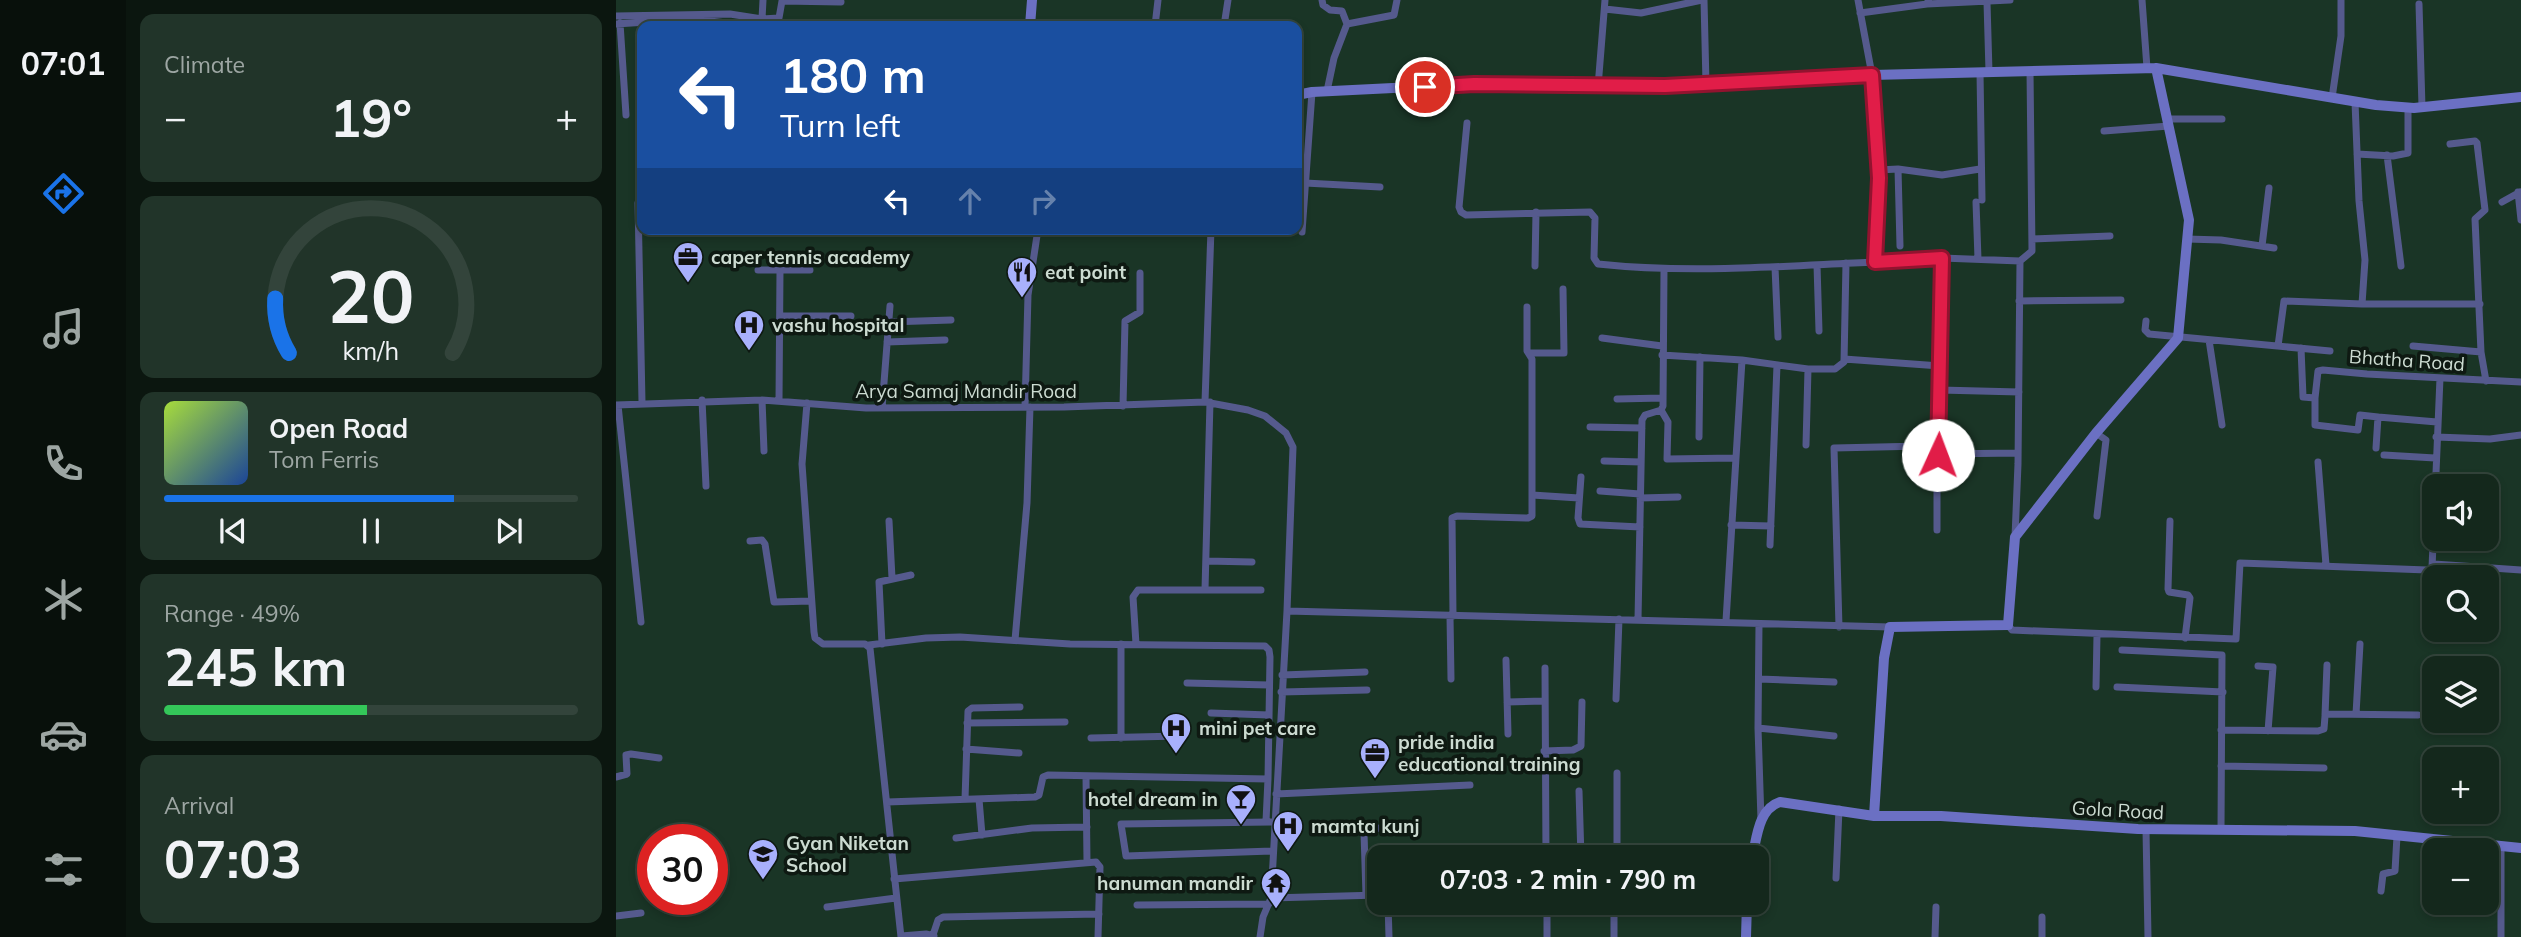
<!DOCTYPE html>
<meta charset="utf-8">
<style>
:root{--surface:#14281c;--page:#213429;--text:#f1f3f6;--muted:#9da6a3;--line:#33443b;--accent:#1a73e8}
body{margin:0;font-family:Mulish,sans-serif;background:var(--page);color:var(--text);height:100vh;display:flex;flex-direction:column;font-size:26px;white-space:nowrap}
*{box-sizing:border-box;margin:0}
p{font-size:23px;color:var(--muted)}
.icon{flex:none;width:38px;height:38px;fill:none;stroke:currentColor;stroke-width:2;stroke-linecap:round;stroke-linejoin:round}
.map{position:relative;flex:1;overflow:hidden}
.sheet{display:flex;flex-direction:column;gap:14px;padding:14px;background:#0b160f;width:490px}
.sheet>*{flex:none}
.banner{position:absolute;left:21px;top:21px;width:665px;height:214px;border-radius:14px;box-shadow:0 4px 10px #0003,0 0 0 2px var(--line);background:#1a4fa0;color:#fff;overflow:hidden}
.fabs{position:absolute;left:1806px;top:474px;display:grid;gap:14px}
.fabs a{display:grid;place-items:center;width:77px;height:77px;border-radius:14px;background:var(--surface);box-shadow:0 4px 10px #0003,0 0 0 2px var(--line);font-size:35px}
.speed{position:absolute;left:21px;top:824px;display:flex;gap:14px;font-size:35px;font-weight:700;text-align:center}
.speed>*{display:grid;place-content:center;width:91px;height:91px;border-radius:50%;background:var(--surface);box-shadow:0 4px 10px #0003,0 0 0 2px var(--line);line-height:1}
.speed .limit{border:10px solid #d22;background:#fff;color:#111}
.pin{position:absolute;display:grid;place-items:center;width:60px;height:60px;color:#fff;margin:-30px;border:4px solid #fff;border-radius:50%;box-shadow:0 2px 7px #0007}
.me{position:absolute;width:77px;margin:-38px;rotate:2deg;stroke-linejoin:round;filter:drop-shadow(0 0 5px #0008)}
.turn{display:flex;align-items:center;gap:24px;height:147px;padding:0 28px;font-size:32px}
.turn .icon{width:91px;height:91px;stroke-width:2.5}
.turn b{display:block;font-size:49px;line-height:60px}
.lanes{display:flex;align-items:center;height:66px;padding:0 28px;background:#0003;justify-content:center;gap:35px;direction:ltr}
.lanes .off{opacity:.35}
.big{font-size:52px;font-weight:700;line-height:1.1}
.sheet .tile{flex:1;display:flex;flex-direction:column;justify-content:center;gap:10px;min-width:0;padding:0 24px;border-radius:14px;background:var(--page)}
.sheet .dial{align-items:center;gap:0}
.dial svg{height:182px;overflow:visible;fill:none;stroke:var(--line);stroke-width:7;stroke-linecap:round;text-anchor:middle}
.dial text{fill:var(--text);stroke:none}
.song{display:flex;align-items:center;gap:21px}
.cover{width:84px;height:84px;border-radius:10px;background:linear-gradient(135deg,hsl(80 70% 55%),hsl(220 70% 35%))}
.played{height:7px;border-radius:4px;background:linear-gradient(90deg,var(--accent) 70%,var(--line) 70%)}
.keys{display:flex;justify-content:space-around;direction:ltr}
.heat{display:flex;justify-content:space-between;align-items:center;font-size:38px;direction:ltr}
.charge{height:10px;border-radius:5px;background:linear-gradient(90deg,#34c759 49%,var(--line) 0)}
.trip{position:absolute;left:751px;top:845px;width:402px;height:70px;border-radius:14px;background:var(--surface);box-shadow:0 4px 10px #0003,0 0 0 2px var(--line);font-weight:700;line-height:70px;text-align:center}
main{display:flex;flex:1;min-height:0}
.menu{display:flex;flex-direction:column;width:126px;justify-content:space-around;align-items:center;background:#08100b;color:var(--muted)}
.menu .icon{width:49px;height:49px}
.menu .active{color:var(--accent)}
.menu b{font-size:32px;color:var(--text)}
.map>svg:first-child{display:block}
</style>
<main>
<nav class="menu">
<b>07:01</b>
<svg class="icon active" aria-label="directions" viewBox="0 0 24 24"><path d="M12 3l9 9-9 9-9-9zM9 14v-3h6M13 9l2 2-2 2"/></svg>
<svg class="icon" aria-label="music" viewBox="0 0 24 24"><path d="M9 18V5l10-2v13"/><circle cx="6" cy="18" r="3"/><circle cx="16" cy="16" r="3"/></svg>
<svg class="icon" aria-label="phone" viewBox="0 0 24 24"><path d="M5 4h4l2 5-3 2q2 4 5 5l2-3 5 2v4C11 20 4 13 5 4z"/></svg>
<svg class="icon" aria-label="climate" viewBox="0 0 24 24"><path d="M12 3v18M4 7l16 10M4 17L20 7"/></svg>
<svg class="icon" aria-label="car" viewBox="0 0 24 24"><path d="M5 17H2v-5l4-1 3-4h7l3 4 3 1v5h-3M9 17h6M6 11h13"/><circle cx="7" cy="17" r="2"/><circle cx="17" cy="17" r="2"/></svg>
<svg class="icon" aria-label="filters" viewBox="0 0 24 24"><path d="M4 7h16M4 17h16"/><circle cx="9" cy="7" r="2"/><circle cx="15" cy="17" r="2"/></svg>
</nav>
<section class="sheet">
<div class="tile"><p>Climate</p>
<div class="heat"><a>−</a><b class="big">19°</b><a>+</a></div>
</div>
<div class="tile dial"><svg viewBox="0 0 100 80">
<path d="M14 69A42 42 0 1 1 86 69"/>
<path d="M14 69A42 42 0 0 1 8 45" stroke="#1a73e8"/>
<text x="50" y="56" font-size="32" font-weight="700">20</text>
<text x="50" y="72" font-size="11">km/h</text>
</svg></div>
<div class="tile">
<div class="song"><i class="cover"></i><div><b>Open Road</b><p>Tom Ferris</p></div></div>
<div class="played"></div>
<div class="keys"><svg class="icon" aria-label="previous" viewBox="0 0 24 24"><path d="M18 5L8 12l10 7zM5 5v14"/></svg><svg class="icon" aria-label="pause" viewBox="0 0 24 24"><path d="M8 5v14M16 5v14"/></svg><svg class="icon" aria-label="next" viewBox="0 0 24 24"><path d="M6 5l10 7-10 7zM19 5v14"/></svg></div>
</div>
<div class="tile"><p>Range · 49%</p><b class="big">245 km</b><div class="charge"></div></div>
<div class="tile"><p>Arrival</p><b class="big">07:03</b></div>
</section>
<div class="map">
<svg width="1905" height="937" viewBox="0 0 1905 937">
<rect width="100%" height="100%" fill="#1a3526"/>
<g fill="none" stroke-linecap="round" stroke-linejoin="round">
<!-- street -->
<path stroke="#555a8d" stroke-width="7" d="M 706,0 L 707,5 L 714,10 L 726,11 L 731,24
M 1088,0 L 1090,84
M 1242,0 L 1256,75 L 1263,170 L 1259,262 L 1326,258 L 1404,261 L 1402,464 L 1399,537
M 1526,0 L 1531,68
M 1371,2 L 1373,72
M 1311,4 L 1394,0
M 1803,4 L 1806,107
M 989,9 L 1025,13 L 1086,0
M 1244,13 L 1311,4 L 1312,1
M 0,16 L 114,14 L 146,19 L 163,18 L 166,1 L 225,2
M 146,19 L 147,0
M 4,23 L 10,115
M 0,24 L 77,19 L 136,26
M 539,26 L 542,0
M 608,26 L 612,0
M 1364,72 L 1366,200
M 982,87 L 989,0
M 711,91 L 718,58 L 731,24 L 778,15 L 781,0
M 1716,98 L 1725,36 L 1725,0
M 1739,102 L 1743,201 L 1749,260 L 1746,304 L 1864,304
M 1551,119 L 1606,119
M 851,123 L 843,207 L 845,212 L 850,215 L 974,212 L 979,218 L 978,258 L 982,264 C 1075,274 1166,266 1259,262
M 1488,131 L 1553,126
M 1834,144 L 1859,141 L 1861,143 L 1869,210 L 1859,219 L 1865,352 L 1870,381
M 1741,154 L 1777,156 L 1792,153 L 1792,108
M 1771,155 L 1785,266
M 1282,169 L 1284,246
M 1263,170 L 1282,169 L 1326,175 L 1364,169
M 689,183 L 764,187
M 1902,192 L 1905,220
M 1360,202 L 1362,259
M 1886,202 L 1904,192
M 26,203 L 22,203 L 26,402
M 686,232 L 696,92
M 1416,239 L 1494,236
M 1571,239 L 1605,240 L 1658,248
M 1646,246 L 1653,188
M 1404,261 L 1416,251 L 1414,71
M 1201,265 L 1203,331
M 919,266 L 920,212
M 1159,267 L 1162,337
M 142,270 L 194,270
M 1403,301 L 1505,300
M 164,316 L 235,316
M 1530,321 L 1529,330 L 1533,334 L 1714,351
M 273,322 L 335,320
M 986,338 L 1046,346
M 1593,340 L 1606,425
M 271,342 L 329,340
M 1662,346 L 1668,301 L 1746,304
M 1797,346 L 1865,352
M 1685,348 L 1687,397 L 1699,398
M 914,353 L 948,353 L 947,289
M 1046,355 L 1126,360 L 1192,369 L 1219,369 L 1228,362 L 1230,263
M 1228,359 L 1324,366 L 1326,258
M 1324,390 L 1403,392
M 1001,399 L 1047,398
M 86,400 L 90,486
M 146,400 L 148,451
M 163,401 L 164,270
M 589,402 L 595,229
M 191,403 L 186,464 L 198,632 L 199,638 L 207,644 L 249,644 L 254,648 L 285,937
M 0,405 L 146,400 L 250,408 L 448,407 L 589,402 L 632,410 L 649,416 L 670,433 L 677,447 L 671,611 L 655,898 L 647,917 L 644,937
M 2,405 L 25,622
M 507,406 L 509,321 L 524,312 L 524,273
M 409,407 L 412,295 L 422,229
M 266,408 L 274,306
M 1045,410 L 1052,422 L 1051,459 L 1119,458
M 1762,417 L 1744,415 L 1742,430 L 1699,425 L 1699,398 L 1702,371 L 1707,370 L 1751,374 L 1905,382
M 974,427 L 1026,428
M 1480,433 L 1490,440 L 1481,516
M 1083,437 L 1084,357
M 1820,437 L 1874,439 L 1905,435
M 1190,445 L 1192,369
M 1760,448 L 1762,417 L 1821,422
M 1768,455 L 1819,458
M 1322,456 L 1325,365
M 988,461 L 1025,462
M 1702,462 L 1710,565
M 965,477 L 962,518 L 964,524 L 1024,527
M 984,491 L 1024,494
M 916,495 L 963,498
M 1024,498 L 1062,497
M 273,521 L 276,578
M 1554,521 L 1552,589 L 1553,592 L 1572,595 L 1574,598 L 1569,638
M 1115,525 L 1155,526
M 1321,530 L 1321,462 L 1323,454 L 1402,453
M 134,541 L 146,540 L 149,544 L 158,602 L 195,601
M 1154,545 L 1161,365
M 590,561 L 636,562
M 1818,564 L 1905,570
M 589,590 L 594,402
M 671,611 L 1274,627
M 834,616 L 835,679
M 837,616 L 836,518 L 841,516 L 912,518 L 916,516 L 916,359 L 911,351 L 911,307
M 1022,619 L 1026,420 L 1029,415 L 1045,410 L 1047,406 L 1048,270
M 1110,621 L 1126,360
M 1143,624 L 1142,728 L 1145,820
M 1392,625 L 1396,630 L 1620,639 L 1624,563 L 1811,570 L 1816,568 L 1824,378
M 1223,627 L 1218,448 L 1307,446
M 399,640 L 411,503 L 414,407
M 266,644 L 263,582 L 295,575
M 520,644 L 517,597 L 522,590 L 645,590
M 253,645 L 310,638 L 344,637 L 454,644 L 649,646 L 653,650 L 654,657 L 652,779
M 1506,650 L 1606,655 L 1605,830
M 890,660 L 892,734
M 1642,666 L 1657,667 L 1652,731
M 929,668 L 930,858
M 666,675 L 749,672
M 1143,679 L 1218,682
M 571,683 L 653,685
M 1480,687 L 1481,635
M 1501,687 L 1607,692
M 665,692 L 751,690
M 1000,699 L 1003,619
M 891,702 L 929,701
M 595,713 L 653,715
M 1740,714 L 1744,644
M 1709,715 L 1711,665
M 351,723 L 449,722
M 1142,728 L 1218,736
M 1605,730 L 1702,731 L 1708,729 L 1709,716 L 1711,714 L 1802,715
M 475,738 L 564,736
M 505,738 L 505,644
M 350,749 L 403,753
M 928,751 L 957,750 L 965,746 L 966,702
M 1605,766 L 1708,768
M 1001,773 L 1001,858
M 470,776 L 471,862
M 0,777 L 11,774 L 10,755 L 15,754 L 43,758
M 963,791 L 965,858
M 660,794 L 854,785
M 349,799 L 352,711 L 356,708 L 404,707
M 363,799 L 366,835
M 271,802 L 419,797 L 423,795 L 427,777 L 432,775 L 652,779 L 650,821
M 655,822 L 505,824 L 510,856 L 656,851
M 1530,830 L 1532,937
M 340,838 L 416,828 L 471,827
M 1885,846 L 1885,937
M 1220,878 L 1223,809
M 278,879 L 480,862 L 484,867 L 482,937
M 1765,891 L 1767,874 L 1779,871 L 1781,836
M 750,895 L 748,833 L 753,829 L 776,827
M 655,898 L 763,895
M 772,903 L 773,937
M 931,903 L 931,937
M 998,903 L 998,937
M 521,905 L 653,904
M 211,907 L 280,898
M 0,916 L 25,913
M 317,935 L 322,920 L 327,917 L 483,914
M 285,936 L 310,934 L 318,936
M 1319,937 L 1320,907
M 1426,937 L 1426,917"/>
<!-- secondary -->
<path stroke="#6b70c3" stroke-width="10" d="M 414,26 L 416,0
M 681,95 L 696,92 L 858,84 L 1049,86 L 1256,75 L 1540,68 L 1760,105 L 1798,108 L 1905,97
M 1258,816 L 1268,658 L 1274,627 L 1392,625 L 1399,537 L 1480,433 L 1562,338 L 1573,220 L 1540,68
M 1136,858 C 1141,838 1142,809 1164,802 L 1258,816 L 1325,816 L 1522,829 L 1739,831 L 1905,848
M 1130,937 L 1131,903"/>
</g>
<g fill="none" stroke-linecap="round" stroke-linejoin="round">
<!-- route casing -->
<g stroke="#92132f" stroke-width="18">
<path id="route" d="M 809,87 L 858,84 L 1049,86 L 1256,75 L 1263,178 L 1259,262 L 1326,258 L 1322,455"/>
</g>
<!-- route -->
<use href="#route" stroke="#e11d48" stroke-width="12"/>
</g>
<!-- icons -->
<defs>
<g id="office-pin" transform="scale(1.575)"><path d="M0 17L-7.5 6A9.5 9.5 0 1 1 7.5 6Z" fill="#a8b0fc" stroke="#0e1912"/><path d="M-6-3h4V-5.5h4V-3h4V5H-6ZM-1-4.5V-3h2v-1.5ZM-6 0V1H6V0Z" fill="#111"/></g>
<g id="restaurant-pin" transform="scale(1.575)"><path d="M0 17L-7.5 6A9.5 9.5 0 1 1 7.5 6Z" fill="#a8b0fc" stroke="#0e1912"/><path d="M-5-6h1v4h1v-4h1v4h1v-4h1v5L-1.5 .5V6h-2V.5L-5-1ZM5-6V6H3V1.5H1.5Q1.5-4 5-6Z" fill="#111"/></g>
<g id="hospital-pin" transform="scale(1.575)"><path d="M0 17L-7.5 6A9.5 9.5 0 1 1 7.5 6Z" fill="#a8b0fc" stroke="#0e1912"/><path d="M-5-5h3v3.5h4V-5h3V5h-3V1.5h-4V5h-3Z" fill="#111"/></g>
<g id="bar-pin" transform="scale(1.575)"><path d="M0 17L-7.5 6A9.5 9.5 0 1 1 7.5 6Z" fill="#a8b0fc" stroke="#0e1912"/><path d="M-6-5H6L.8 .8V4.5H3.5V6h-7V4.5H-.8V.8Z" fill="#111"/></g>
<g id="school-pin" transform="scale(1.575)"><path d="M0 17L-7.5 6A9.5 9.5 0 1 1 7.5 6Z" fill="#a8b0fc" stroke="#0e1912"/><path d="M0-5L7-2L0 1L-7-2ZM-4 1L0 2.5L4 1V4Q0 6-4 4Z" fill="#111"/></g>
<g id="temple-pin" transform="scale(1.575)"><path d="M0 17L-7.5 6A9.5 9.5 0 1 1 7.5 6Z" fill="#a8b0fc" stroke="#0e1912"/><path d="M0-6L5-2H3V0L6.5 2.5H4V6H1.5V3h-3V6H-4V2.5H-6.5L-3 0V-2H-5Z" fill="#111"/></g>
</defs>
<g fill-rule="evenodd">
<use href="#office-pin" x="72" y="257"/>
<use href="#restaurant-pin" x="406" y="272"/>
<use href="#hospital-pin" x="133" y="325"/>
<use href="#hospital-pin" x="560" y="728"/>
<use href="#office-pin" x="759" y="753"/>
<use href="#bar-pin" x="625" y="799"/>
<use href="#hospital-pin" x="672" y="826"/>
<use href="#school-pin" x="147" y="854"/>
<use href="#temple-pin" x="660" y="883"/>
</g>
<g text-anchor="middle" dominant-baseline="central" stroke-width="7" stroke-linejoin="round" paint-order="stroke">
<!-- poi labels -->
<g font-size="19" font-weight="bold" fill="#ccdbd1" stroke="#0e1912" text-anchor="start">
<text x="95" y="257">caper tennis academy</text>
<text x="429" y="272">eat point</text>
<text x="156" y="325">vashu hospital</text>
<text x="583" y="728">mini pet care</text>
<text x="782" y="742">pride india<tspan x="782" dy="22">educational training</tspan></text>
<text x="602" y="799" text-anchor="end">hotel dream in</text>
<text x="695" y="826">mamta kunj</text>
<text x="170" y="843">Gyan Niketan<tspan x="170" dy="22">School</tspan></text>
<text x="637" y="883" text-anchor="end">hanuman mandir</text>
</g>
<!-- street labels -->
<g font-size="19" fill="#ccdbd1" stroke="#0e1912">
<text transform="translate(1791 360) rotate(4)">Bhatha Road</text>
<text x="350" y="391">Arya Samaj Mandir Road</text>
<text transform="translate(1502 810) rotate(3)">Gola Road</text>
</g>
</g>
</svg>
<div class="fabs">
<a><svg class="icon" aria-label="sound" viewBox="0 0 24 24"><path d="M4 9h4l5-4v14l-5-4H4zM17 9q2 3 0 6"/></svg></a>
<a><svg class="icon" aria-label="search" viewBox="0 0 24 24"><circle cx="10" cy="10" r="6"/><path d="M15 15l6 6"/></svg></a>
<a><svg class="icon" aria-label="layers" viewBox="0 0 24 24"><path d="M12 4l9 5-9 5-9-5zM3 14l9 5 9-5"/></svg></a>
<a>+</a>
<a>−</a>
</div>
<div class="speed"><div class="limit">30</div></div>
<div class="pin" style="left:809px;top:87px;background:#d93025"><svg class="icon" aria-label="arrive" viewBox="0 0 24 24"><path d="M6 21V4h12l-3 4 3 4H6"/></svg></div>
<svg class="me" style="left:1322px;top:455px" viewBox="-20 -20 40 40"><circle r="19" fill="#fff"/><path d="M0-13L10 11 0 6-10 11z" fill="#e11d48"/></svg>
<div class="trip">07:03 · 2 min · 790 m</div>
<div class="banner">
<div class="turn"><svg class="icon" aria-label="left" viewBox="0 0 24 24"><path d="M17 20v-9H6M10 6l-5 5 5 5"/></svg><div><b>180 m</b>Turn left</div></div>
<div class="lanes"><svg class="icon" aria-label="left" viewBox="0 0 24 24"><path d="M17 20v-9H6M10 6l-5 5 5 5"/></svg><svg class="icon off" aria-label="ahead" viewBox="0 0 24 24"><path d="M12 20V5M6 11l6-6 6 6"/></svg><svg class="icon off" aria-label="right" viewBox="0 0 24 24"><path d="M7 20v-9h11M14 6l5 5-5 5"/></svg></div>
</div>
</div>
</main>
